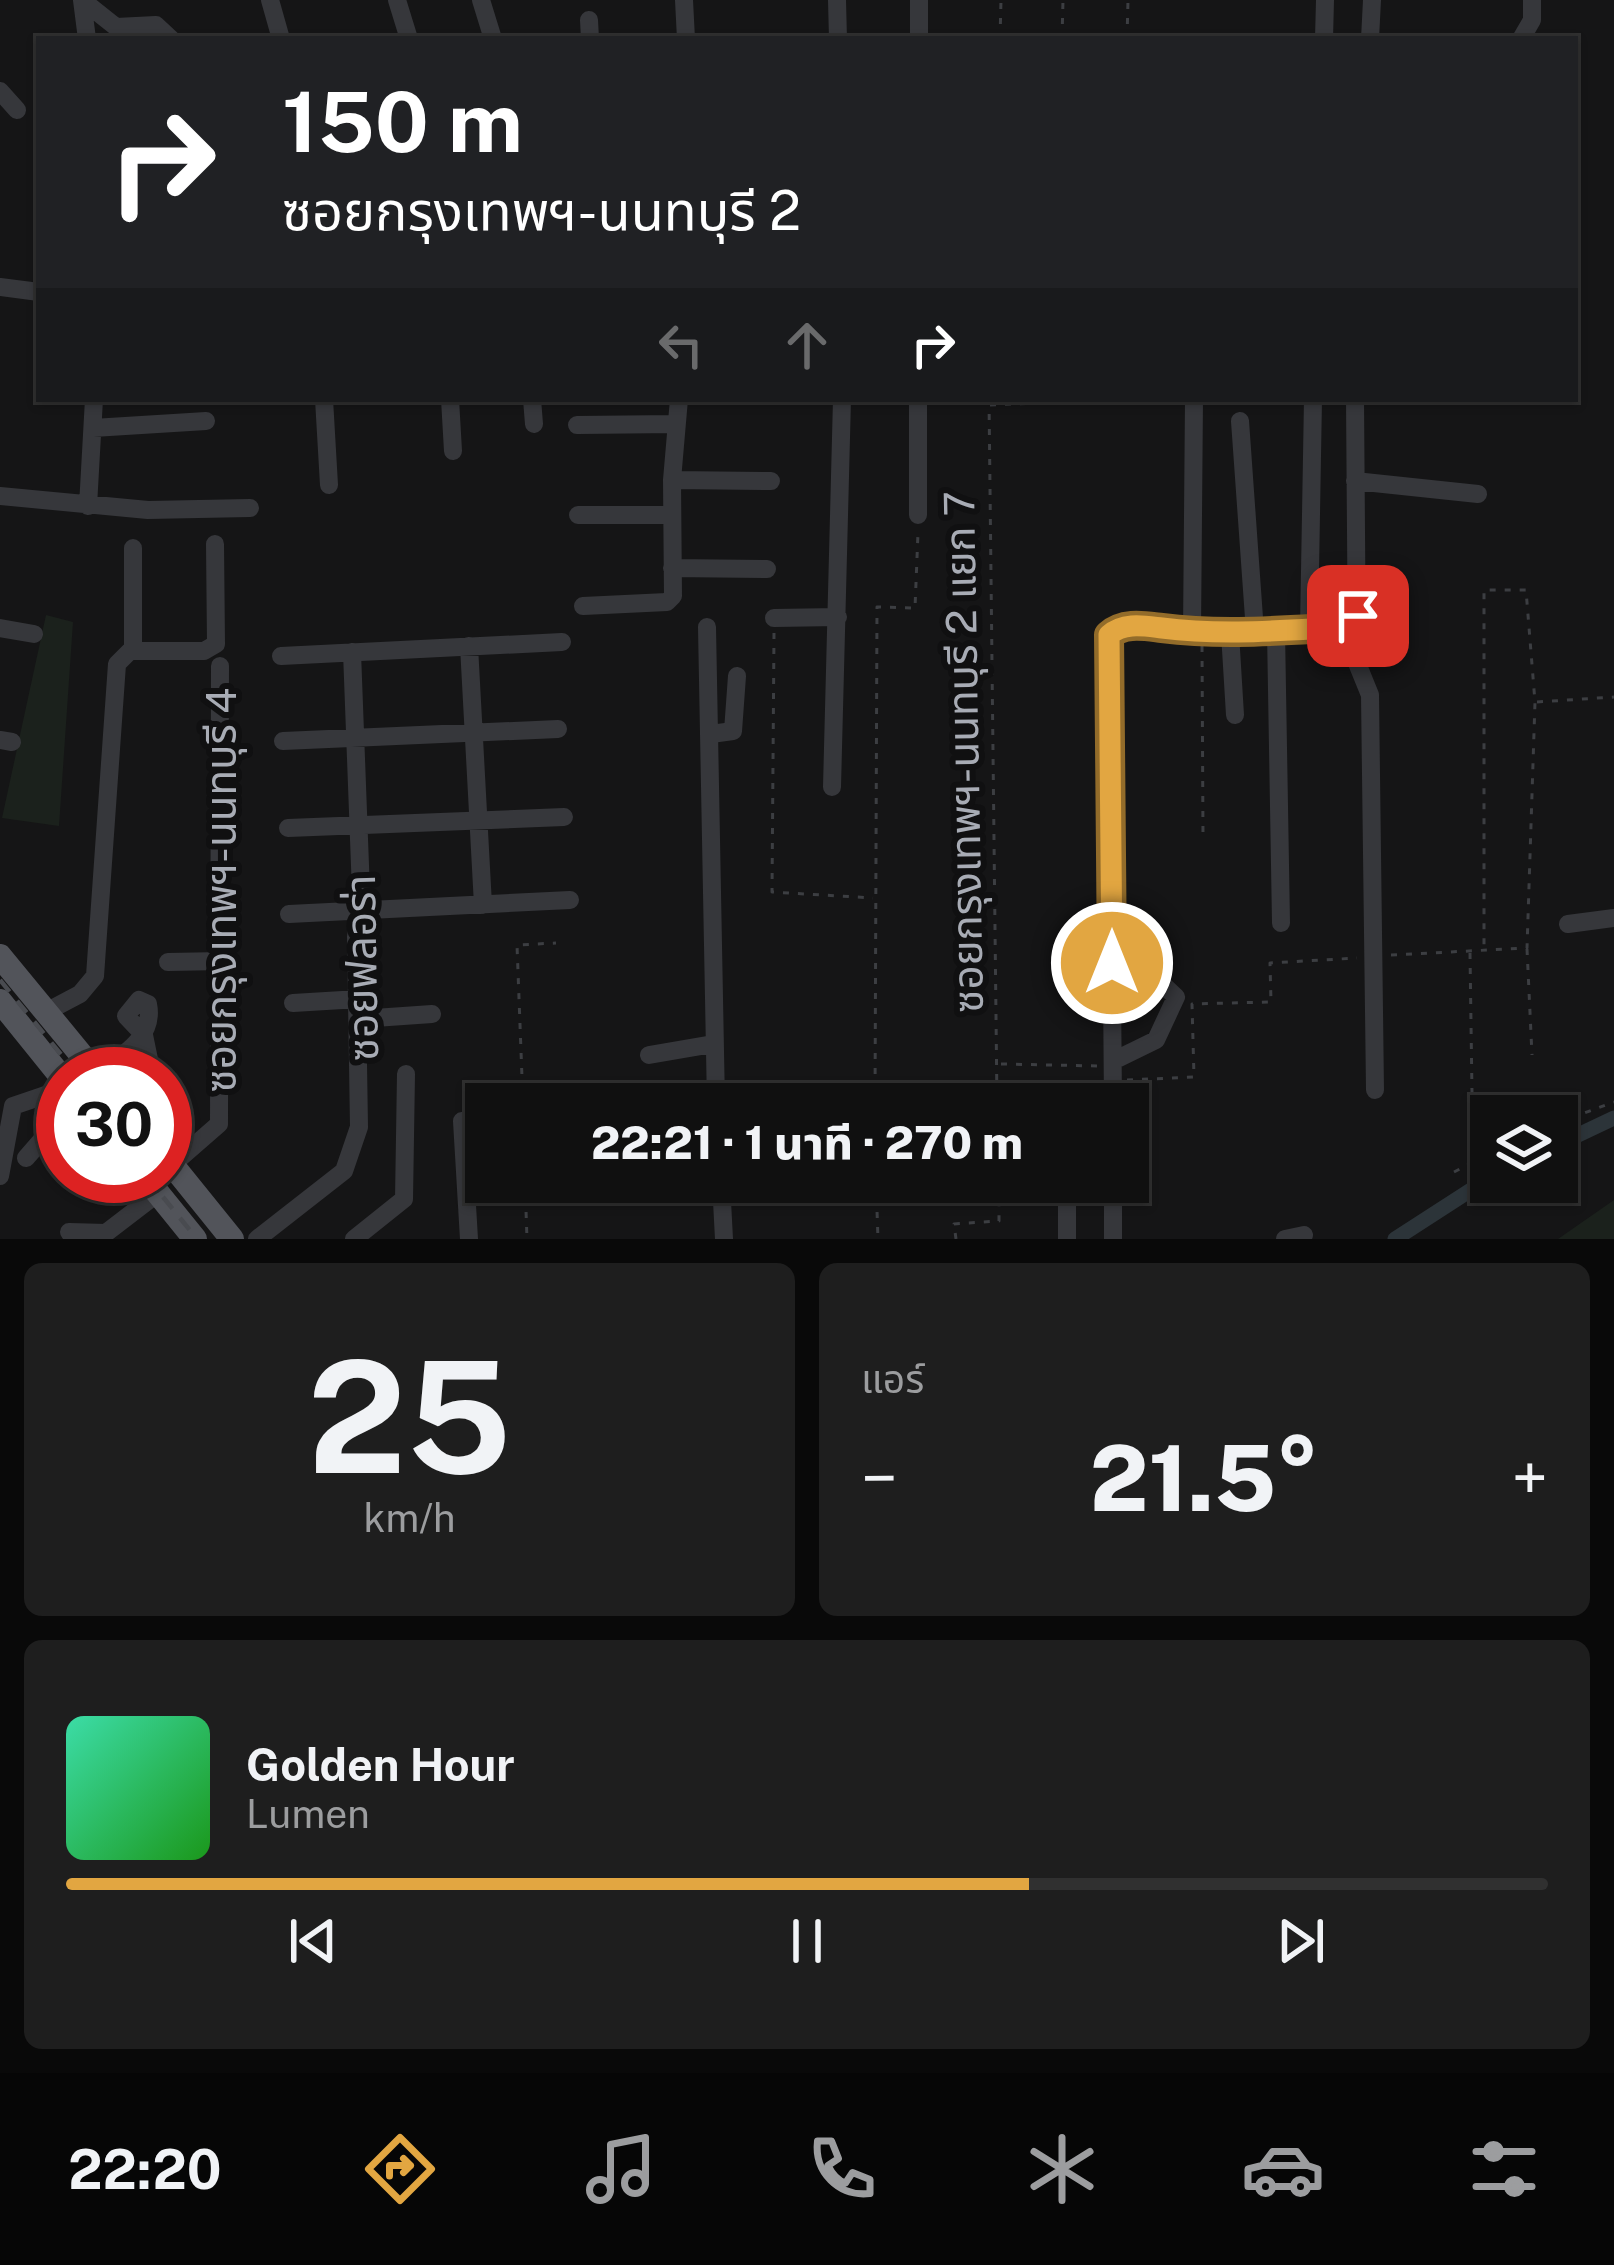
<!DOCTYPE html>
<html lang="th">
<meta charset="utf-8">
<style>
:root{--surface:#101010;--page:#1e1e1e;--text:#f1f3f6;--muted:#9c9d9f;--line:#303030;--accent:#e2a641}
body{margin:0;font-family:"Public Sans","Noto Sans Thai",sans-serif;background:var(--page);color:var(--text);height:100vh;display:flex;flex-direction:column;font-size:45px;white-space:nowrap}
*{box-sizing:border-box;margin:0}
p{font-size:39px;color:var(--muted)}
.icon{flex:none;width:66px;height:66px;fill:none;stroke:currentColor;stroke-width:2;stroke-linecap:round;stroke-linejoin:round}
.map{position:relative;height:1239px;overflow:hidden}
.sheet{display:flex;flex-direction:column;gap:24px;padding:24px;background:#090909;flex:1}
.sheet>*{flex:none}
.top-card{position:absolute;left:36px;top:36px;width:1542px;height:366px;border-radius:0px;box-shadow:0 3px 9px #0004,0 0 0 3px var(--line);background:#202124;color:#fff;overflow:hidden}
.fabs{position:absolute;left:1470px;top:1095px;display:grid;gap:24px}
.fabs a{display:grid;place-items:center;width:108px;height:108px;border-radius:0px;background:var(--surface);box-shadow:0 3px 9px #0004,0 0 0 3px var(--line);font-size:60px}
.speed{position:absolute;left:36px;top:1047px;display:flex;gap:24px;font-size:60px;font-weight:700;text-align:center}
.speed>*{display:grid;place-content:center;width:156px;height:156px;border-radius:50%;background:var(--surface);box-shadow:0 3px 9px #0004,0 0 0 3px var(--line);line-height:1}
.speed .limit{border:18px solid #d22;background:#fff;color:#111}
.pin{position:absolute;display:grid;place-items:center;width:102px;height:102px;color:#fff;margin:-51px;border-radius:24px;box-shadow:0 6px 18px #0006}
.me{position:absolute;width:132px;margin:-66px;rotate:0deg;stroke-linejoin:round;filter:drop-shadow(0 0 9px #0008)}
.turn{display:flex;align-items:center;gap:42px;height:252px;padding:0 48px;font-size:54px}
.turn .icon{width:156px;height:156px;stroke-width:2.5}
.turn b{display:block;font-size:84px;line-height:102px}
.lanes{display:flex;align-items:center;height:114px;padding:0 48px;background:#0003;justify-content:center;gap:60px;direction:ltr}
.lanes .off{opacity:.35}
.big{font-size:90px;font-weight:800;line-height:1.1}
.sheet .widget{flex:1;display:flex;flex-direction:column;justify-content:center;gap:18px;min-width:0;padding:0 42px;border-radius:18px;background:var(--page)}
.sheet .dial{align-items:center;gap:0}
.dial b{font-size:156px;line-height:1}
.song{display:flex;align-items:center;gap:36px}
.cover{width:144px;height:144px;border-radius:18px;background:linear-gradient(135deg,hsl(160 70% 55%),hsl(120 70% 35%))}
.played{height:12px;border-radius:6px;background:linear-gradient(90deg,var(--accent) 65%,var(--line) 65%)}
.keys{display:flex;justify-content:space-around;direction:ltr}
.heat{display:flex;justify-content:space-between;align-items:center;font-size:66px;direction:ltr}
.sheet .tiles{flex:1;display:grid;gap:24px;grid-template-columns:1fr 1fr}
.widget:last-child{grid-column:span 2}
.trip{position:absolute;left:465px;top:1083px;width:684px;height:120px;border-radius:0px;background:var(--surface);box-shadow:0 3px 9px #0004,0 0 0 3px var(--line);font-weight:800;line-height:120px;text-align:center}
.menu{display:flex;height:192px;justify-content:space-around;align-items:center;background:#060606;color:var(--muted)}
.menu .icon{width:84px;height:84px}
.menu .selected{color:var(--accent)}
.menu b{font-size:54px;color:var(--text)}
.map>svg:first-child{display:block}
</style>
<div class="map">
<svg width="1614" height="1239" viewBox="0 0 1614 1239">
<rect width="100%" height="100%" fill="#151516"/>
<!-- green -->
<path fill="#1b211c" d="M 46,615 L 73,622 L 59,826 L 2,818 Z
M 1614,1200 L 1614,1239 L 1558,1239 Z"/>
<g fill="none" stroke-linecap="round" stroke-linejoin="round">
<!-- canal -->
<path stroke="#2c3439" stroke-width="15" d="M 1557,1145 L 1614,1118
M 1395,1239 L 1491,1177"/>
<!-- path -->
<path stroke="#3c3e42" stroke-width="3" stroke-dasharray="6 9" stroke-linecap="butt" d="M 1000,39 L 1001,0
M 1062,39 L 1063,0
M 1127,39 L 1128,0
M 989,399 L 997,1104
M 990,405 L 1123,399
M 774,633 L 772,892 L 873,898
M 1202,646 L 1203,838
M 1537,702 L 1614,697
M 1527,949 L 1532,1055
M 1470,953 L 1473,1163
M 1391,955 L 1527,948 L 1535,702 L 1526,590 L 1484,590 L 1484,950
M 1001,1064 L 1099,1066
M 1127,1080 L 1194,1077 L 1192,1004 L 1271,1002 L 1270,963 L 1357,958
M 523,1104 L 517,945 L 556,943
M 875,1104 L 877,607 L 915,608 L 918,533
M 1557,1123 L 1614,1102
M 1454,1172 L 1491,1153
M 525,1182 L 527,1239
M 876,1182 L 878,1239
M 956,1239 L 954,1224 L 999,1221 L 999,1182"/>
<!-- minor -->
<path stroke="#36373b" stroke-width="18" d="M 82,0 L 116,27 L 156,25 L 171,39
M 82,0 L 87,39
M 270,0 L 281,39
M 397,0 L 409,39
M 481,0 L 493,39
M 684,0 L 686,39
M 837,0 L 838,39
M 589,20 L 590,39
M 919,39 L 919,0
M 1324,39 L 1325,0
M 1370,39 L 1372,0
M 1521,39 L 1532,20 L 1532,0
M 0,91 L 17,110
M 0,287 L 39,292
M 324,399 L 329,485
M 450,399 L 453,451
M 532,399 L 534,424
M 1355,399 L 1357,663 L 1370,695 L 1375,1090
M 1240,421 L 1255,632
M 577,425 L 676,424
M 93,428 L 206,421
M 672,480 L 771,481
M 1355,481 L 1478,494
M 0,496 L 148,510 L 250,508
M 88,506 L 94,399
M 578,515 L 672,515
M 918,515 L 918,399
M 133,548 L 133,651
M 672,568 L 767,569
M 583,606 L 667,602 L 673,596 L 672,480 L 679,399
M 774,618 L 838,617
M 707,627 L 716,1104
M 0,628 L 34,634
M 1309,629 L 1313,399
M 1276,631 L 1281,923
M 1192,632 L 1194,399
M 1230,633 L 1235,715
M 469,646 L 483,905
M 281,656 L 562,642
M 711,734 L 733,731 L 737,676
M 0,740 L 12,742
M 283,741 L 558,729
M 832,787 L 842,399
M 288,828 L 564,817
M 289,914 L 570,900
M 1568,924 L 1614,918
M 168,962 L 222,961
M 1112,963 L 1159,981 L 1176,997 L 1156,1040 L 1113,1061
M 293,1003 L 359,999
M 46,1012 L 80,994 L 95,976 L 117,664 L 130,651 L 204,651 L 216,644 L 215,544
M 360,1019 L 432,1014
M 649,1055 L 713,1044
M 97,1074 C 121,1056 155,1038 148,1004 L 139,1000 L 126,1016 L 144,1035 L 152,1074
M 1113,1104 L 1109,635 C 1124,622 1144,626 1162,628 C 1225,635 1286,630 1349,627 L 1358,616
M 462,1121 L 469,1239
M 26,1158 L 46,1135 L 61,1090
M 172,1165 L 219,1124 L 220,666
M 0,1176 L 13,1106 L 63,1089
M 721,1182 L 724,1239
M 1113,1182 L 1113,1239
M 69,1232 L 106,1233 L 158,1193
M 257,1239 L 344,1171 L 359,1127 L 356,937 L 361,892 L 352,652
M 354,1239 L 404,1199 L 406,1074
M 1067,1239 L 1067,1189
M 1285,1239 L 1304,1235"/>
<!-- major -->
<path stroke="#52545a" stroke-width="24" d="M 0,956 L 97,1074
M 0,1001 L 63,1079
M 165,1156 L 232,1239
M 144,1176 L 195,1239"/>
<!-- rail -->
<path stroke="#494b50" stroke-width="4.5" stroke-dasharray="15 12" stroke-linecap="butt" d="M 0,980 L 77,1074
M 146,1176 L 197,1239"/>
</g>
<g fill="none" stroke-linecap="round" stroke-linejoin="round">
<!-- route casing -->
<g stroke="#936c2a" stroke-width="30">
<path id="route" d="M 1112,963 L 1109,635 C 1124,622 1144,626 1162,628 C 1225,636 1286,630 1349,627 L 1358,616"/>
</g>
<!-- route -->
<use href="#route" stroke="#e2a641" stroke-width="21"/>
</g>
<g text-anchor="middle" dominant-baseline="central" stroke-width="12" stroke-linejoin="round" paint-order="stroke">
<!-- street labels -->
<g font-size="42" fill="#a8acb5" stroke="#101011">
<text transform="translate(963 752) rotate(-91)">ซอยกรุงเทพฯ-นนทบุรี 2 แยก 7</text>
<text transform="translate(220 890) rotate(-90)">ซอยกรุงเทพฯ-นนทบุรี 4</text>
<text transform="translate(361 968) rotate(-91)">ซอยฟลอร่า</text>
</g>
</g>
</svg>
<div class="fabs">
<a><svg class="icon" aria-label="layers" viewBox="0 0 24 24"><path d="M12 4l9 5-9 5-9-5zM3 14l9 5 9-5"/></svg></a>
</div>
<div class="speed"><div class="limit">30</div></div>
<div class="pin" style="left:1358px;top:616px;background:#d93025"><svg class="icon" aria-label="arrive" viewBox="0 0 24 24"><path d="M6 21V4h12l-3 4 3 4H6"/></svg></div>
<svg class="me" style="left:1112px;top:963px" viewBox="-20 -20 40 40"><circle r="17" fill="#e2a641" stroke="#fff" stroke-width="3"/><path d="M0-11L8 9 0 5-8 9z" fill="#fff"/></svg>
<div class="trip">22:21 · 1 นาที · 270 m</div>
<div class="top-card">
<div class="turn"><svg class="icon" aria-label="right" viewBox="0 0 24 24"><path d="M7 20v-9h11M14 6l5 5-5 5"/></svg><div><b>150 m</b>ซอยกรุงเทพฯ-นนทบุรี 2</div></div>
<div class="lanes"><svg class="icon off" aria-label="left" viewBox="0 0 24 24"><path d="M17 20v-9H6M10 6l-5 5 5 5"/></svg><svg class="icon off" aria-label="ahead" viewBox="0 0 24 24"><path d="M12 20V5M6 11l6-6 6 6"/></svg><svg class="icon" aria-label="right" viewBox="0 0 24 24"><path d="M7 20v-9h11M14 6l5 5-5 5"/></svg></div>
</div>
</div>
<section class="sheet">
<div class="tiles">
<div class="widget dial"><b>25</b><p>km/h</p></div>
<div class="widget"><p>แอร์</p>
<div class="heat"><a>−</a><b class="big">21.5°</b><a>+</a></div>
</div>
<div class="widget">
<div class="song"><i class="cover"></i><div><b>Golden Hour</b><p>Lumen</p></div></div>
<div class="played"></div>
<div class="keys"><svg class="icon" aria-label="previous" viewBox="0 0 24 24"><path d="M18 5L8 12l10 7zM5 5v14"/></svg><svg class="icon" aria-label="pause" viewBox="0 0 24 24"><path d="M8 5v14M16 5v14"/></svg><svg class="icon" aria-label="next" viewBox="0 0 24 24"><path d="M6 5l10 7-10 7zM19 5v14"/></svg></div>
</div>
</div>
</section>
<nav class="menu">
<b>22:20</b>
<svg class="icon selected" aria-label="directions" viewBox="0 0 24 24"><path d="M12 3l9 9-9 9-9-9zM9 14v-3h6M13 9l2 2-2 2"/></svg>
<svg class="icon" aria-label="music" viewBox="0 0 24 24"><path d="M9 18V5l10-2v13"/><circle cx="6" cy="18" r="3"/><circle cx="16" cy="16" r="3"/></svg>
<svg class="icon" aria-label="phone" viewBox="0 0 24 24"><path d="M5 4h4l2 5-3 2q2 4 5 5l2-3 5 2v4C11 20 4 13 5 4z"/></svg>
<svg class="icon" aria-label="climate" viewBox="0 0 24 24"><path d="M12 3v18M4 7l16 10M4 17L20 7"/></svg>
<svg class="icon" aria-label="car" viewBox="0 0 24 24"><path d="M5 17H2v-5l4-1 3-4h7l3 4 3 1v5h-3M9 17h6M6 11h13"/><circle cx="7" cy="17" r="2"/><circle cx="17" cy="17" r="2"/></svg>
<svg class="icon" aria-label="filters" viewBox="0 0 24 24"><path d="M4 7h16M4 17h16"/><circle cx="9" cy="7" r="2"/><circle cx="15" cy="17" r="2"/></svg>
</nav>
